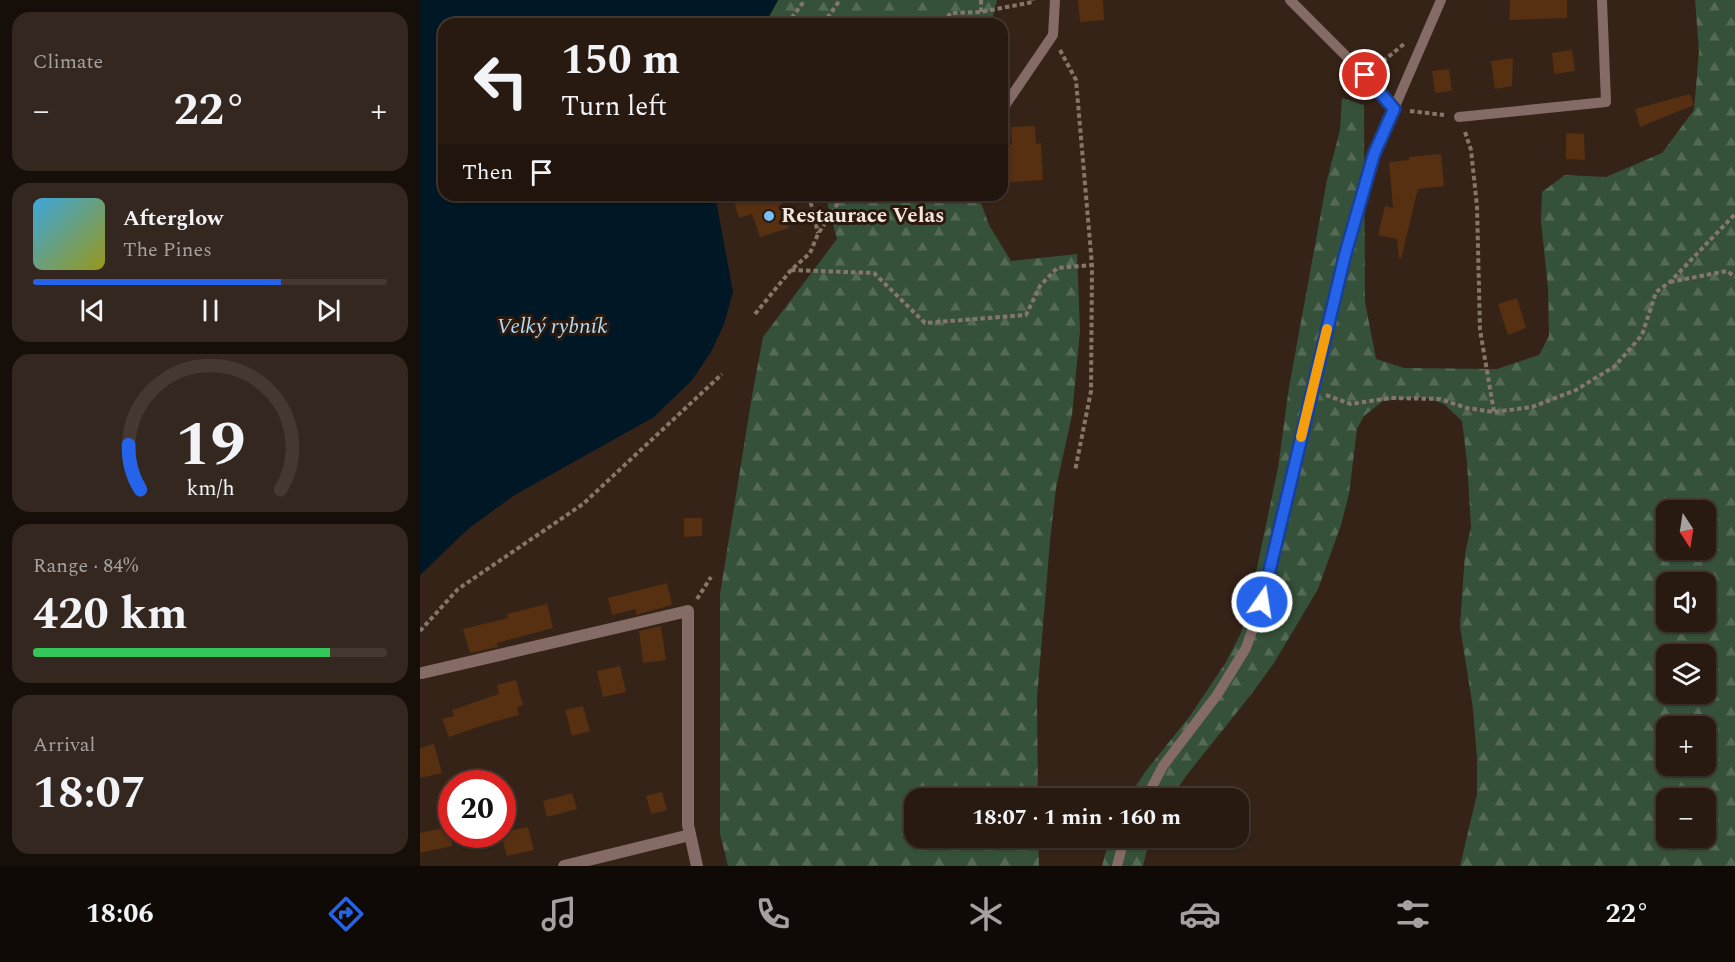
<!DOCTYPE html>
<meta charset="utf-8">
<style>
:root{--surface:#281a11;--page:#34271f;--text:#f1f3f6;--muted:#a5a19f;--line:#443831;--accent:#2563eb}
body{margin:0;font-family:Spectral,serif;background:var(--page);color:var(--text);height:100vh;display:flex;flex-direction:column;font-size:22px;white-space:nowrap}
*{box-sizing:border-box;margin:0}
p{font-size:20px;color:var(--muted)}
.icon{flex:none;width:33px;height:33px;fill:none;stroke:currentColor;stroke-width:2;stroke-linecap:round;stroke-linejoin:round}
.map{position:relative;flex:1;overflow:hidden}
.drawer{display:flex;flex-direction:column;gap:12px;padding:12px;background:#160e09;width:420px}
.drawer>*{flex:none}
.guide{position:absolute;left:18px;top:18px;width:570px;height:183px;border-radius:18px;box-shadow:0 2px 4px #0004,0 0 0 2px var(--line);background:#281a11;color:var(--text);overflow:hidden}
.needle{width:39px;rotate:168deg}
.controls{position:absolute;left:1236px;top:500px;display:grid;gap:12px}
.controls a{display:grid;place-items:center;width:60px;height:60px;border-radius:12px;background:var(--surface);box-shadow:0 2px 4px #0004,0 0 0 2px var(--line);font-size:30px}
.speed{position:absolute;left:18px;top:770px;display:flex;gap:12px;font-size:30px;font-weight:700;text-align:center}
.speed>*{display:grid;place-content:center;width:78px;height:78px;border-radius:50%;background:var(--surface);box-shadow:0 2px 4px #0004,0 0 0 2px var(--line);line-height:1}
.speed .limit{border:9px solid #d22;background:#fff;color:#111}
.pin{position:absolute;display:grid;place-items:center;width:51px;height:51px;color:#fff;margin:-26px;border:3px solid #fff;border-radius:50%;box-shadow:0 2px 6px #0007}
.me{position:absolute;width:66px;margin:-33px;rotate:13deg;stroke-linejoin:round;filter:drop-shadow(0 0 4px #0008)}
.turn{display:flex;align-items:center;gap:21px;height:126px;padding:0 24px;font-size:27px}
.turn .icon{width:78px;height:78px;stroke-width:2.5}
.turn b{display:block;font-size:42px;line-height:51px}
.then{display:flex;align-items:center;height:57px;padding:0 24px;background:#0003;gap:12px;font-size:22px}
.big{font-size:45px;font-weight:700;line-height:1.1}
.drawer .card{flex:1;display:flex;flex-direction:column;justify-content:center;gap:9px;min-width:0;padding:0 21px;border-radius:18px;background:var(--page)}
.drawer .dial{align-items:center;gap:0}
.dial svg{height:156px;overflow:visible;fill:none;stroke:var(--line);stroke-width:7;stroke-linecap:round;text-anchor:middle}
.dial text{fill:var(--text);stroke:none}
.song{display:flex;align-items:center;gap:18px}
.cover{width:72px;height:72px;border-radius:9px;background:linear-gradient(135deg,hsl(200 70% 55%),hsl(60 70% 35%))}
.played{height:6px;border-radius:3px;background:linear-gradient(90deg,var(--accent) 70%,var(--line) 70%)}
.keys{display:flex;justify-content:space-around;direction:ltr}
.heat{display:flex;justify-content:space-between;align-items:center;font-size:33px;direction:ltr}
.charge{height:9px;border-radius:4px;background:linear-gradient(90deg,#34c759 84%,var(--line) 0)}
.trip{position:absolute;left:484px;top:788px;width:345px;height:60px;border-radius:18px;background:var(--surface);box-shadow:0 2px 4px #0004,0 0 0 2px var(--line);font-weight:700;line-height:60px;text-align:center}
.menu{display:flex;height:96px;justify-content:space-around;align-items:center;background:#100a07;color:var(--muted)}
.menu .icon{width:42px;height:42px}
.menu .on{color:var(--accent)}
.menu b{font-size:27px;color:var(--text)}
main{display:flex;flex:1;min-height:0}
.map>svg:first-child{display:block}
</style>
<main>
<section class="drawer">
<div class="card"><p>Climate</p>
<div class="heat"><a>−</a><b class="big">22°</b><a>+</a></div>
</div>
<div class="card">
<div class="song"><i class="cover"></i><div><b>Afterglow</b><p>The Pines</p></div></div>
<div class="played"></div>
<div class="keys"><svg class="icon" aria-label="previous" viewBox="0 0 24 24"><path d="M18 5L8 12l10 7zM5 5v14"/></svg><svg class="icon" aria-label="pause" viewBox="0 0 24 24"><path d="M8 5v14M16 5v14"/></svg><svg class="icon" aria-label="next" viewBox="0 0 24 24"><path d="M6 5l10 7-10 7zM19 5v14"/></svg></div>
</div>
<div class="card dial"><svg viewBox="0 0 100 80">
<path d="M14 69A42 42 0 1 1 86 69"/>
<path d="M14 69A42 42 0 0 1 8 46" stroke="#2563eb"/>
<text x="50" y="56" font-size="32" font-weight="700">19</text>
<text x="50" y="72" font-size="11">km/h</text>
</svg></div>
<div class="card"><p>Range · 84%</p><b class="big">420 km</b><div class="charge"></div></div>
<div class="card"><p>Arrival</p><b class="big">18:07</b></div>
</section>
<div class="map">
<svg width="1315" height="866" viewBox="0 0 1315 866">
<defs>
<pattern id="forest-firs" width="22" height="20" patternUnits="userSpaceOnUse" patternTransform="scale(1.5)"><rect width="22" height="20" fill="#365139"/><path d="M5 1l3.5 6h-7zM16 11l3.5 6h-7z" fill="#546a55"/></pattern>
</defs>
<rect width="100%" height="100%" fill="#352317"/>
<!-- forest -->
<path fill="url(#forest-firs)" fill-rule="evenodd" d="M 358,0 L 577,0 L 571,24 L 345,24 Z
M 1275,0 L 1315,0 L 1315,866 L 1040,866 L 1057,794 L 1057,758 L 1053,709 L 1040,626 L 1045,554 L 1051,527 L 1047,462 L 1042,421 L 1024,404 L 1004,397 L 963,401 L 944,416 L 937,429 L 929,494 L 921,525 L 898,589 L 854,663 L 833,692 L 766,776 L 751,798 L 708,798 L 725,772 L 770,716 L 806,662 L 821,633 L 828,610 L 858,468 L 869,387 L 907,180 L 920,130 L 922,98 L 944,105 L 945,302 L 956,359 L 984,368 L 1077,369 L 1119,355 L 1129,336 L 1128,288 L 1121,221 L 1122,192 L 1145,175 L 1186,177 L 1242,153 L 1274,110 L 1279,51 ZM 1246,510 L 1286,510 L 1286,549 L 1246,549 ZM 1246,582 L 1286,582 L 1286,621 L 1246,621 ZM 1246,654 L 1286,654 L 1286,693 L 1246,693 ZM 1246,726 L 1286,726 L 1286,765 L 1246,765 ZM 1246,798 L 1286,798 L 1286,837 L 1246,837 Z
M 405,195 L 558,195 L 569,225 L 591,261 L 657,254 L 660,331 L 652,415 L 636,488 L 630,541 L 617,698 L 618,798 L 495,798 L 495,837 L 618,837 L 619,866 L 308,866 L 300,834 L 300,594 L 332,396 L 343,337 L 417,239 Z
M 690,837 L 730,837 L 723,866 L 682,866 Z"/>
<!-- water -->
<path fill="#001725" d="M 0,0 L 358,0 L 345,24 L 24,24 L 24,195 L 295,195 L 313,292 L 304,324 L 291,352 L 272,380 L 234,417 L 93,496 L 48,529 L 0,575 Z"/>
<!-- building -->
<path fill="#572f11" d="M 658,0 L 683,0 L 684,20 L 660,22 Z
M 1090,0 L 1147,0 L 1147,18 L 1089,20 Z
M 1152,50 L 1155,71 L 1134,74 L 1132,53 Z
M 1093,58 L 1092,86 L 1075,89 L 1071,61 Z
M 1029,69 L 1032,91 L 1015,93 L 1012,71 Z
M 1270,94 L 1274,105 L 1220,127 L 1215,109 Z
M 615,126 L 616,144 L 621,143 L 623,180 L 590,182 L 588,145 L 592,145 L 591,127 Z
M 1146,133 L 1164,134 L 1165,160 L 1146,159 Z
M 1021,154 L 1024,186 L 998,189 L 981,259 L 979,258 L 977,239 L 958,235 L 965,206 L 973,208 L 969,162 L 989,160 L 989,157 Z
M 312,195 L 378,195 L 378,199 L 361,204 L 369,228 L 340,237 L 332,214 L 319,218 Z
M 1097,298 L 1106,328 L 1088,335 L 1078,304 Z
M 264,518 L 282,518 L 282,536 L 264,537 Z
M 247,583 L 252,605 L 216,615 L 216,609 L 192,615 L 188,598 Z
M 127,604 L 133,628 L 77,643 L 78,647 L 50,653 L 43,629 L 88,618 L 87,614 Z
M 241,626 L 246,660 L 223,663 L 219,631 Z
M 200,666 L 206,692 L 183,697 L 177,671 Z
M 96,680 L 103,705 L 97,707 L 99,715 L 73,722 L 29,737 L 22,719 L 34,716 L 32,710 L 79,694 L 77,685 Z
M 163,706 L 170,731 L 152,736 L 145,710 Z
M 14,744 L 22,773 L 0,778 L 0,748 Z
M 242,792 L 247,810 L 231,814 L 226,796 Z
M 152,793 L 157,809 L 127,817 L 123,801 Z
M 32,826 L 32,846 L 0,853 L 0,833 Z
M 108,827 L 114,850 L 87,856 L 81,834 L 82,832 Z"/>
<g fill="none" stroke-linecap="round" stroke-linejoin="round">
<!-- path -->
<path stroke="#85766c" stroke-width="4" stroke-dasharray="4.5 3" stroke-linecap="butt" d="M 561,12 L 561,0
M 367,24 L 385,0
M 403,24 L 420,0
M 525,24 L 530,13 L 561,12 L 613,2 L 613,0
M 640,50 L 656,80 L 672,265 L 671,391 L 655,471
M 957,66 L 984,44
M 990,111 L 1024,115
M 1045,132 L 1051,150 L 1057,206 L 1060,330 L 1074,412
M 389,195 L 398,233
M 371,270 L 454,273 L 505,323 L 606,315 L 620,286 L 637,268 L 672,265
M 1250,282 L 1307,271 L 1315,277
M 335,314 L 371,270 L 390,253 L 398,234 L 423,195
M 906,395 L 931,404 L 970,398 L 1020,399 L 1047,408 L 1074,412 L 1112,407 L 1156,390 L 1195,366 L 1222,335 L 1236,292 L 1250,282 L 1315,214
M 277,599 L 291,577
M 0,631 L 38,589 L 163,504 L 302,374"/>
<!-- service -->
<path stroke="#846b66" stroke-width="10" d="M 870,0 L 945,75 L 974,109
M 1039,117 L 1186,102 L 1182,0
M 582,119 L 586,104 L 633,35 L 635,0
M 726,798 L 743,766 L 797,695 L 826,648 L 842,602 L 925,255 L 954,155 L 1021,0
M 697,866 L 703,843 L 706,837"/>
<!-- minor -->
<path stroke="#846b66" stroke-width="12" d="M 2,673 L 268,611 L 268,825 L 277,866
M 144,866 L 270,835"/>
</g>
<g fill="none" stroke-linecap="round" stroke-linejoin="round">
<!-- route casing -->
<g stroke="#184099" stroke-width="15">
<path id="route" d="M 842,602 L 925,255 L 954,154 L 974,109 L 945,75"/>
</g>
<!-- route -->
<use href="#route" stroke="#2563eb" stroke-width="10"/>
<!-- slow -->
<path stroke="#f59e0b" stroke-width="10" d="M 881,437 L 907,329"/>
</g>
<!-- markers -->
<circle fill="#76c0f7" stroke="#2b190e" stroke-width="2" cx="349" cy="216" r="6"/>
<g text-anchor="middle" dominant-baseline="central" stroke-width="6" stroke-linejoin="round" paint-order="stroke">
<!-- poi labels -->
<g font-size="21" font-weight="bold" fill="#f2e6de" stroke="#2b190e" text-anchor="start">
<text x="361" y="216">Restaurace Velas</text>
</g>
<!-- water labels -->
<g font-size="22" font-style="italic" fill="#b0ddf9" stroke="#2b190e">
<text x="132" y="326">Velký rybník</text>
</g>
</g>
</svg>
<div class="controls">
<a><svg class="needle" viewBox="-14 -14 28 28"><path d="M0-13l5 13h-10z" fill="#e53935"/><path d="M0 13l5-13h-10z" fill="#a5a19f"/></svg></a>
<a><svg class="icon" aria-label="sound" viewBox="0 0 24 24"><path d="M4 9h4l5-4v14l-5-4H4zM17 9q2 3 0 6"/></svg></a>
<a><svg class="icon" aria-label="layers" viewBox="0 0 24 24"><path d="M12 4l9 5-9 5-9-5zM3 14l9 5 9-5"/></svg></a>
<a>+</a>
<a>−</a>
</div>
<div class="speed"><div class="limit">20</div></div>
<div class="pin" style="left:945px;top:75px;background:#d93025"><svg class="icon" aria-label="arrive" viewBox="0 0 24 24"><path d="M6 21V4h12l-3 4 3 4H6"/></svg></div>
<svg class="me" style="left:842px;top:602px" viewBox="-20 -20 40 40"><circle r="17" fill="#2563eb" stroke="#fff" stroke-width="3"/><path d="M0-11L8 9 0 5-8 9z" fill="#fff"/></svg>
<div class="trip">18:07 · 1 min · 160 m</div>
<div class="guide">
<div class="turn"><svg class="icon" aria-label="left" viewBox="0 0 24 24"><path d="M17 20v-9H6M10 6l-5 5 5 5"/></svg><div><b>150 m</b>Turn left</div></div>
<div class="then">Then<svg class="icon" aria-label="arrive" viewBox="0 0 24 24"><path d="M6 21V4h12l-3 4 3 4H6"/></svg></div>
</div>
</div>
</main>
<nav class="menu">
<b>18:06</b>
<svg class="icon on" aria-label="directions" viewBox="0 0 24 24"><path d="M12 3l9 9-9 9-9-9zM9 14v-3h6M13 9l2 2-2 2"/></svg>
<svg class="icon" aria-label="music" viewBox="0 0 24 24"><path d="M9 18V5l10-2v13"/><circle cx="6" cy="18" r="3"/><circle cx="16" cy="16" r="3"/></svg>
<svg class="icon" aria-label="phone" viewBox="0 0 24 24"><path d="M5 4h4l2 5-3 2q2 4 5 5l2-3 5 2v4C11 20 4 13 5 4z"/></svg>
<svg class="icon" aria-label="climate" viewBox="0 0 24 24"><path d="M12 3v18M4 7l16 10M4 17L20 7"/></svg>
<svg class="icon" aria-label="car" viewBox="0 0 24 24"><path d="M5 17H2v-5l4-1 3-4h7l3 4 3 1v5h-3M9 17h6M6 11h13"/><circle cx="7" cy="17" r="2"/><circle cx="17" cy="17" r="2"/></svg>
<svg class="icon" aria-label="filters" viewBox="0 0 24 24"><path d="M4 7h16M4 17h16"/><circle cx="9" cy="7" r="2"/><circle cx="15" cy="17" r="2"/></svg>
<b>22°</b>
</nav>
